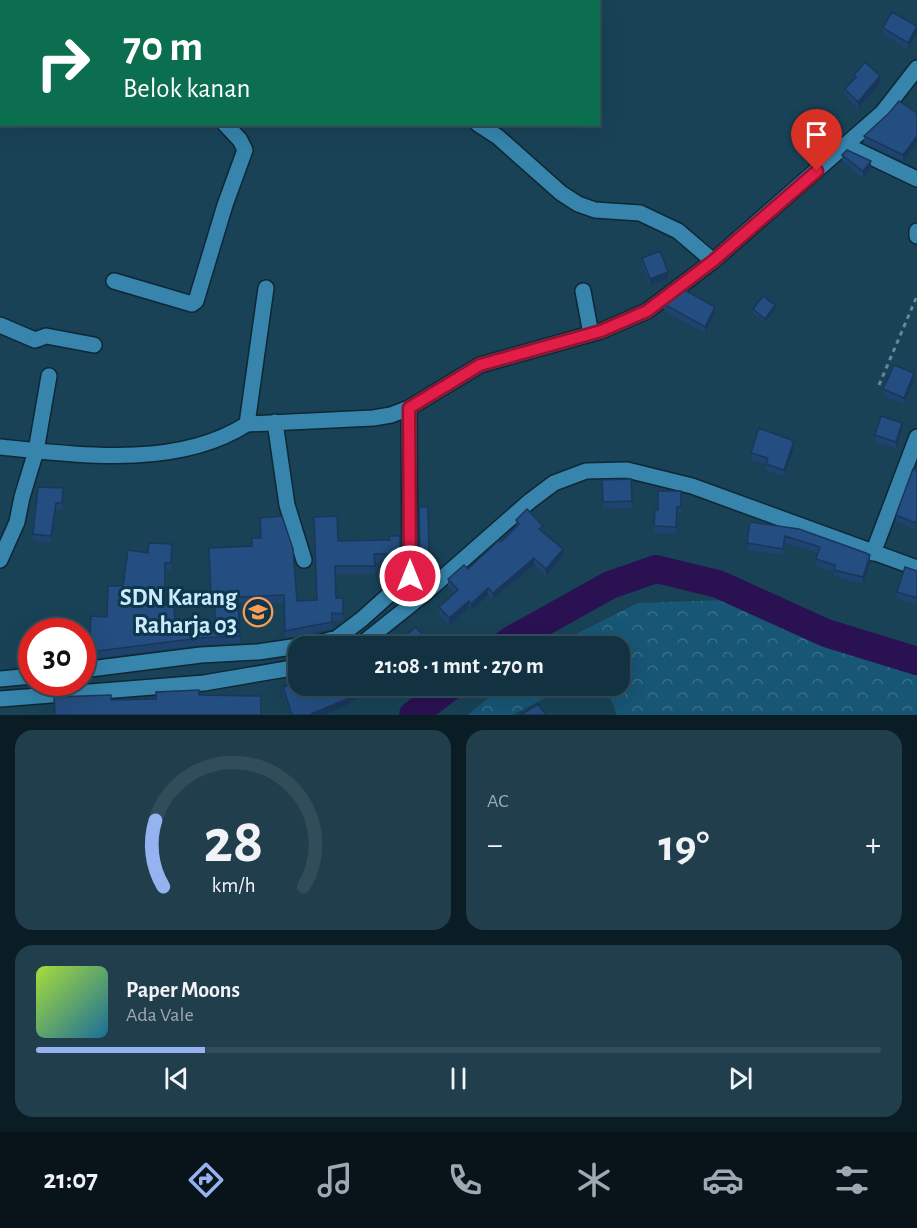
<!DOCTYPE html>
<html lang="id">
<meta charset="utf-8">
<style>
:root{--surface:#133241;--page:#203e4c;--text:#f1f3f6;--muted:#9daab1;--line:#324d5a;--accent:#95b2f1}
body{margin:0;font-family:"Alegreya Sans",sans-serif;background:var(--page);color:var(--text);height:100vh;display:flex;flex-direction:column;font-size:22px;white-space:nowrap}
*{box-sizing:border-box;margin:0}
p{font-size:20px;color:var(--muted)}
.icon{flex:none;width:33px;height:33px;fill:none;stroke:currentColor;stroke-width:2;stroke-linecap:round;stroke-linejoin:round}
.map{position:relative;height:715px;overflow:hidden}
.drawer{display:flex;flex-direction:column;gap:15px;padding:15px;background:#0a1c24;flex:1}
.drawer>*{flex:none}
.hud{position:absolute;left:0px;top:0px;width:600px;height:126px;box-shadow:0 6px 24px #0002,0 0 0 2px var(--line);background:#0b6e4f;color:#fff;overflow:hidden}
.speed{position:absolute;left:18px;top:618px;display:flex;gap:12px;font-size:30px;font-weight:700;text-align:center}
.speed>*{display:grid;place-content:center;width:78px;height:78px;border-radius:50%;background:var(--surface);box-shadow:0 6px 24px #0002,0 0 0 2px var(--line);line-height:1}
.speed .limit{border:9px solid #d22;background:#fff;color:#111}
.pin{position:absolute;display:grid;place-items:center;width:51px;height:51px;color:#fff;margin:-62px -26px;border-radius:50% 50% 50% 0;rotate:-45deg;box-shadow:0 0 6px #0007}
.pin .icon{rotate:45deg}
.me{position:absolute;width:66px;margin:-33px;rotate:0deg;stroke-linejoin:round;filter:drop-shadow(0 0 4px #0008)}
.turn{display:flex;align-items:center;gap:21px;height:126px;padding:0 24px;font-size:27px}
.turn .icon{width:78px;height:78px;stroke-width:2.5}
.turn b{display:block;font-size:42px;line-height:51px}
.big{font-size:45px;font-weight:700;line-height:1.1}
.drawer .card{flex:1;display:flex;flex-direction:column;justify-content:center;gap:9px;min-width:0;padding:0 21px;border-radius:18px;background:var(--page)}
.drawer .dial{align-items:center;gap:0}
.dial svg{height:156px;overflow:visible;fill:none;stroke:var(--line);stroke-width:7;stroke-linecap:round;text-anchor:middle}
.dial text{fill:var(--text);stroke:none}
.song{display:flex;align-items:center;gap:18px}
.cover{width:72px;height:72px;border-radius:9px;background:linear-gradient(135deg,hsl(80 70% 55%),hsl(200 70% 35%))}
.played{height:6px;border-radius:3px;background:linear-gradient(90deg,var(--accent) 20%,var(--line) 20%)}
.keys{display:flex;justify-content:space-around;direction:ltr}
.heat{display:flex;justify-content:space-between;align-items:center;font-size:33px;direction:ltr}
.drawer .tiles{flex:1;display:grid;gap:15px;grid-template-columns:1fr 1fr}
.card:last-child{grid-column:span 2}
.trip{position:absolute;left:288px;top:636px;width:342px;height:60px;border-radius:18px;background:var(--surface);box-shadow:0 6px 24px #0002,0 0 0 2px var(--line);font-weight:700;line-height:60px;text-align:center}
.tab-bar{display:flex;height:96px;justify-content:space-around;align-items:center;background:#08141a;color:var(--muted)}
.tab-bar .icon{width:42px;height:42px}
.tab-bar .selected{color:var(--accent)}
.tab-bar b{font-size:27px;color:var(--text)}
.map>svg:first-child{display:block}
</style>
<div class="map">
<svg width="917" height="715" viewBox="0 0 917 715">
<defs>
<pattern id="forest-crowns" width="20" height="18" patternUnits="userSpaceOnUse" patternTransform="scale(1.5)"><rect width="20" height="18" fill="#175675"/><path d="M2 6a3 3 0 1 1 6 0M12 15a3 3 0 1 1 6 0" fill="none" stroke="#386e8a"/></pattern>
</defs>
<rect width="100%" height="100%" fill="#194257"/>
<!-- forest -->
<path fill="url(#forest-crowns)" d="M 726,600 L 917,674 L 917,715 L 617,715 L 606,686 L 620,686 L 620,646 L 552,646 L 638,603 Z
M 503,686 L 567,686 L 513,715 L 468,715 Z"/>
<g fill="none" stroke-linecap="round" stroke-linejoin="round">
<!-- canal -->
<path stroke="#2a1152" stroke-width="16" d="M 7,2 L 9,0"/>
<!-- river -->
<path stroke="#2a1152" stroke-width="28" d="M 503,646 L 513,639 L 610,585 L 656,569 L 718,584 L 826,633 L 917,661
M 413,715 L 451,686"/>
<!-- minor casing -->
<g stroke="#0e2734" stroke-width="18">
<path id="minor" d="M 93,0 L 95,2
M 217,0 L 219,2
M 35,2 L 37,0
M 0,21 L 2,20
M 478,124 L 498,137 L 561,193 L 578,204 L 595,210 L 640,213 L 678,231 L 713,261
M 846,145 L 917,179
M 917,231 L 917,236
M 114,281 L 192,304 L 196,301 L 225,205 L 245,150 L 240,140 L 225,124
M 583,291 L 591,334
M 0,325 L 35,340 L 46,336 L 94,345
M 409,408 L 410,576 L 423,595
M 275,422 L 287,505 L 304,560
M 247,424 L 266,288
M 0,447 C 78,455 177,469 247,424 L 373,418 L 391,415 L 409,408 L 480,365 L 601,331 L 647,311 L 713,261 L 882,113 L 917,68
M 873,553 L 917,437
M 0,560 L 17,522 L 22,497 L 36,451 L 49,376
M 359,646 L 423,595 L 530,501 L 554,483 L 586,471 L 627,470 L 692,486 L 917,568
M 82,670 L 201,655 L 258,652 L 319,643 L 337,638 L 362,619 L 410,576
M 0,679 L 32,676
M 0,699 L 204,683 L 298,667"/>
</g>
<!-- path -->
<path stroke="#64889c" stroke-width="3" stroke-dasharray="4.5 4.5" stroke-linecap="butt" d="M 879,385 L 917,296"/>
<!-- minor -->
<use href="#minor" stroke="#3785ad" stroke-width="15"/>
</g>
<!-- wall -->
<path fill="#1f436f" d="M 917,26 L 908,49 L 883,35 L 883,28 Z
M 854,75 L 880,83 L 858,109 L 845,96 L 845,89 L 854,79 Z
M 917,113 L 903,161 L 864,143 L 864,136 Z
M 842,155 L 871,168 L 863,178 L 842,161 Z
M 642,258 L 668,278 L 650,286 L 642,265 Z
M 664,304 L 715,313 L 705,333 L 664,311 Z
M 753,309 L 775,309 L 765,322 L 753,313 Z
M 914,380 L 904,404 L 883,396 L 883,389 Z
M 902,430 L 896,448 L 875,442 L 875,435 Z
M 794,447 L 784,476 L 766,471 L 766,465 L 751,460 L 751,453 Z
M 917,470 L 915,529 L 896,521 L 896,515 Z
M 602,480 L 632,501 L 632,508 L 603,509 Z
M 63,488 L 62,510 L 56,509 L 51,543 L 33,540 L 33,534 Z
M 681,491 L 681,513 L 677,513 L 676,534 L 654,533 L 654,526 L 658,510 Z
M 419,507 L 428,507 L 429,562 L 420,562 Z
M 260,518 L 297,601 L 317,600 L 338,541 L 390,540 L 400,536 L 400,561 L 374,562 L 375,574 L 335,574 L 336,598 L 343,598 L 343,621 L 332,621 L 332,629 L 285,638 L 284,603 L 238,604 L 240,643 L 200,645 L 82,660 L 82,636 L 90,636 L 107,617 L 123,586 L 148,553 L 172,544 L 171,570 L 165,570 L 165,605 L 175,622 L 185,631 L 215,630 L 214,605 L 211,605 L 209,555 L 252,546 L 261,538 Z
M 516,520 L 543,532 L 563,556 L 546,576 L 534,565 L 493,599 L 488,595 L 471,611 L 469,608 L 449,625 L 439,614 L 439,607 L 455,593 L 448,586 L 448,579 L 468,569 L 501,542 L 516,527 Z
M 750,522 L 870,562 L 863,584 L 834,576 L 834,572 L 816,566 L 816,559 L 818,553 L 785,543 L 783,555 L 747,550 Z
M 917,571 L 917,605 L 897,598 L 897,592 Z
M 298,686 L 384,686 L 370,696 L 366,692 L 347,705 L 324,715 L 290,715 L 283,694 L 283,687 Z"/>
<!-- shaded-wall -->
<path fill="#19375a" d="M 917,26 L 917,33 L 908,49 L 908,43 Z
M 880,76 L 880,83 L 858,109 L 858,102 Z
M 917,136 L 917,143 L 903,161 L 903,155 Z
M 871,161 L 871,168 L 863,178 L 863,171 Z
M 668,272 L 668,278 L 650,286 L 650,279 Z
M 775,305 L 775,309 L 765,322 L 765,319 Z
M 715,307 L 715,313 L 705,333 L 705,327 Z
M 914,373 L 914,380 L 904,404 L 904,398 Z
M 902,423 L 902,430 L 896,448 L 896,442 Z
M 794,441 L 794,447 L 784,476 L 784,470 Z
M 56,503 L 56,509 L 51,543 L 51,536 Z
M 563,549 L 563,556 L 546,576 L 546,569 Z
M 870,555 L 870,562 L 863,584 L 863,577 Z
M 534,558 L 534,565 L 493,599 L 493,593 Z
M 488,588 L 488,595 L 471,611 L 471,604 Z
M 469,601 L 469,608 L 449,625 L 449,618 Z
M 366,686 L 366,692 L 347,705 L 324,715 L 311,715 L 311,714 Z
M 375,686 L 384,686 L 370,696 L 370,690 Z"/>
<!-- building -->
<path fill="#244e81" stroke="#19375a" stroke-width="1.5" d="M 892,12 L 917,26 L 908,43 L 883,28 Z
M 865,62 L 880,76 L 858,102 L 845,89 L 856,77 L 854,75 Z
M 899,101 L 917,113 L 917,136 L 903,155 L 864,136 L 889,113 Z
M 847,150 L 871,161 L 863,171 L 842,155 Z
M 660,251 L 668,272 L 650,279 L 642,258 Z
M 683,289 L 715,307 L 705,327 L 664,304 Z
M 763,296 L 775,305 L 765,319 L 753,309 Z
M 894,365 L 914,373 L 904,398 L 883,389 Z
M 881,416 L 902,423 L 896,442 L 875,435 Z
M 759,428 L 794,441 L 784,470 L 766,464 L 768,458 L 751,453 Z
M 913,469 L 917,470 L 917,519 L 915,523 L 896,515 Z
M 631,479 L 632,501 L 603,502 L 602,480 Z
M 38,487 L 63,488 L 62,503 L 56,503 L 51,536 L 33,534 Z
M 658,491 L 681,491 L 681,507 L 677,507 L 676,527 L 654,526 L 655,510 L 658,510 Z
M 419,507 L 428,507 L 429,557 L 420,557 Z
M 527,509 L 543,526 L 539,529 L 563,549 L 546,569 L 534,558 L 493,593 L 488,588 L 471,604 L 469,601 L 449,618 L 439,607 L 458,590 L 448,579 L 464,565 L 468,569 L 499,540 L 501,542 L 519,524 L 516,520 Z
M 282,516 L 293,549 L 297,601 L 317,600 L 314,517 L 337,516 L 338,541 L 390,540 L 389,536 L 400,536 L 400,554 L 374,554 L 375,566 L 335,566 L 336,598 L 343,598 L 343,614 L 332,613 L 332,622 L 285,631 L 284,595 L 238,597 L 240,636 L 200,638 L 82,653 L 82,636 L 90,636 L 91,616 L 107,617 L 108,586 L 123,586 L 128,550 L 148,553 L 149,543 L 172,544 L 171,563 L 165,563 L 165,605 L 174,604 L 175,622 L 185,622 L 185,631 L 216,630 L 214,597 L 211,597 L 209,548 L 252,546 L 252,538 L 261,538 L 260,518 Z
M 750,522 L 799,529 L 866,553 L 870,555 L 863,577 L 834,570 L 835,565 L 816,559 L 820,547 L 785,536 L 783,549 L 747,543 Z
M 905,567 L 917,571 L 917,598 L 897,592 Z
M 416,627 L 429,643 L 425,646 L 385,646 L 393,641 L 395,644 Z
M 298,682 L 298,686 L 366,686 L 347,699 L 311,714 L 311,715 L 292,715 L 283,687 Z
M 367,686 L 375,686 L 370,690 Z
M 199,690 L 199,695 L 261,696 L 261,715 L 55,715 L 54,697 L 111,695 L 111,700 L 156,699 L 156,692 Z
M 538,704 L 546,715 L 521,715 Z"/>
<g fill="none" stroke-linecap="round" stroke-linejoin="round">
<!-- route casing -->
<g stroke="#92132f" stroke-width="15">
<path id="route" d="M 410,576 L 409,408 L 480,365 L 601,331 L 647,311 L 713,261 L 817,171"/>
</g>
<!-- route -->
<use href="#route" stroke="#e11d48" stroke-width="10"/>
</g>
<!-- icons -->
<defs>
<g id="school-ring" transform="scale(1.5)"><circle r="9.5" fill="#0c374c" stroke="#fd9c56" stroke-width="1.5"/><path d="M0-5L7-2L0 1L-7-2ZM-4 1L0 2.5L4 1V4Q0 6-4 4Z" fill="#fd9c56"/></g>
</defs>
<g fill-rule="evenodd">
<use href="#school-ring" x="258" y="612"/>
</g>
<g text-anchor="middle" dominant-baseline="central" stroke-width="6" stroke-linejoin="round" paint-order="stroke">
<!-- poi labels -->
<g font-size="24" font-weight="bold" fill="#cdeafc" stroke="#0c374c" text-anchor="end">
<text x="237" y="598">SDN Karang<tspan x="237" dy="28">Raharja 03</tspan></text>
</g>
</g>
</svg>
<div class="speed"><div class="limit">30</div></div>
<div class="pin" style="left:817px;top:171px;background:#d93025"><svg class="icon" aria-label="arrive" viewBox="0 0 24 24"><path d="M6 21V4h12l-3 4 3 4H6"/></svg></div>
<svg class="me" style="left:410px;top:576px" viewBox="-20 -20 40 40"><circle r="17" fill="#e11d48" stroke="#fff" stroke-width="3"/><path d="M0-11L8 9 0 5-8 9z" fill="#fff"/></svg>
<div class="trip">21:08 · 1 mnt · 270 m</div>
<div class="hud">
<div class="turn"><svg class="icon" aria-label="right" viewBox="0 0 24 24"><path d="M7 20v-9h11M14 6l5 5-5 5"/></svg><div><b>70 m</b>Belok kanan</div></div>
</div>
</div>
<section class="drawer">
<div class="tiles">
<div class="card dial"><svg viewBox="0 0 100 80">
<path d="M14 69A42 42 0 1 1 86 69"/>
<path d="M14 69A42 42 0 0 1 10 35" stroke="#95b2f1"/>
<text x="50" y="56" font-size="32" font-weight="700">28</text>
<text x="50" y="72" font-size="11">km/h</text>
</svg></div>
<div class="card"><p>AC</p>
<div class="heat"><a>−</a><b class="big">19°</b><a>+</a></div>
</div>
<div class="card">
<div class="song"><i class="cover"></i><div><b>Paper Moons</b><p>Ada Vale</p></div></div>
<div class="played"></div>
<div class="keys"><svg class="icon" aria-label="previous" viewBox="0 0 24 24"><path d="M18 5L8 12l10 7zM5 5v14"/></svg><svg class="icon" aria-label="pause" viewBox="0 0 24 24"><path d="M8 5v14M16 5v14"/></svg><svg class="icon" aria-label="next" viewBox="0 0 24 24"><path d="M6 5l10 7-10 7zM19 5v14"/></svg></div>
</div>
</div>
</section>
<nav class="tab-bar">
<b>21:07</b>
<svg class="icon selected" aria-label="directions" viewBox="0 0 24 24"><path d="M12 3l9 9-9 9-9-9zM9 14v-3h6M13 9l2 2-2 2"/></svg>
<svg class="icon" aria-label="music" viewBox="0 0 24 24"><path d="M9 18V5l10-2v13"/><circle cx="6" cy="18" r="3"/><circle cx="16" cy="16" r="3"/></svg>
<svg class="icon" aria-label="phone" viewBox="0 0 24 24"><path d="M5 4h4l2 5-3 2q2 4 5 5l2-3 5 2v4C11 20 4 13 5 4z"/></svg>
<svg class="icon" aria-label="climate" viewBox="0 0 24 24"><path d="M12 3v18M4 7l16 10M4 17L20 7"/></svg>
<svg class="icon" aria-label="car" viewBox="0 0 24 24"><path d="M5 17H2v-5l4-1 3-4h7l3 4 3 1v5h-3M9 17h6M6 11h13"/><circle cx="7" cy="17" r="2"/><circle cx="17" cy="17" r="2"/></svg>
<svg class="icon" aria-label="filters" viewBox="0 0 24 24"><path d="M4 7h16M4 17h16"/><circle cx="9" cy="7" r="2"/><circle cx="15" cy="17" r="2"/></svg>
</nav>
